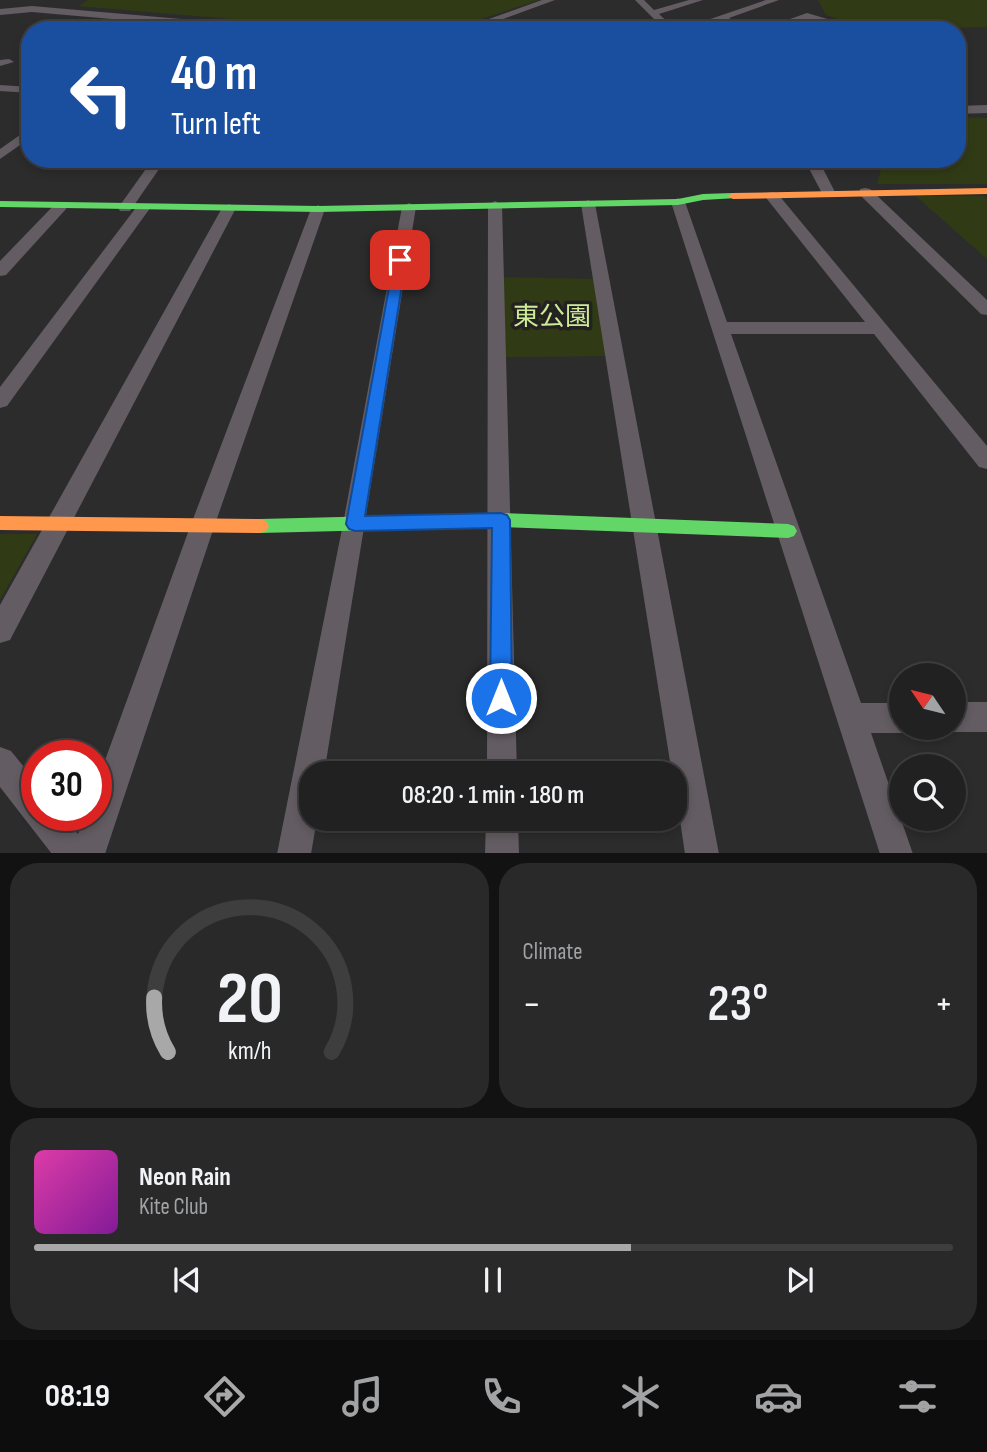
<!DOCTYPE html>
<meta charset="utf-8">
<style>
:root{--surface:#222121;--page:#2a292a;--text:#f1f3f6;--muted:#a2a3a5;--line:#3f3e3f;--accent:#a9a8a8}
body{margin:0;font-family:"Sofia Sans Condensed","Noto Sans JP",sans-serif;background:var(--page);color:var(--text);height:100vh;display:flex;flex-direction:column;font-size:26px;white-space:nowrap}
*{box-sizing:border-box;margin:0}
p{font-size:23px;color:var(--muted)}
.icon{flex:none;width:38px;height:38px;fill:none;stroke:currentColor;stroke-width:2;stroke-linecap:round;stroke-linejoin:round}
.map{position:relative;height:853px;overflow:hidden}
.sheet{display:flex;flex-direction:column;gap:10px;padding:10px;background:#131212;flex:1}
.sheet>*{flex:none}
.banner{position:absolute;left:21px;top:21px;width:945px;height:147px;border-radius:28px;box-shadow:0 4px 10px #0003,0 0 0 2px var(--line);background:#1a4fa0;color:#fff;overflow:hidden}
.needle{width:46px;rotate:305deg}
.controls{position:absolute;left:889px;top:663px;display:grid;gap:14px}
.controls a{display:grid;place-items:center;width:77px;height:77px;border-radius:50%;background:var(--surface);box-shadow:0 4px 10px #0003,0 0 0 2px var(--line);font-size:35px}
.speed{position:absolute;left:21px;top:740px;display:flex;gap:14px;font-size:35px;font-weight:700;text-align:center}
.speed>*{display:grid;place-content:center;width:91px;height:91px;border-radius:50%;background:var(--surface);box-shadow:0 4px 10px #0003,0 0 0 2px var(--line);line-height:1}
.speed .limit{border:10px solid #d22;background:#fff;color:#111}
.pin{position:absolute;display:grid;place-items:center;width:60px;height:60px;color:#fff;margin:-30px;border-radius:14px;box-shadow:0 4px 10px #0006}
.me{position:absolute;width:77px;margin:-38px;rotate:0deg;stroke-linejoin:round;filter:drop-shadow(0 0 5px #0008)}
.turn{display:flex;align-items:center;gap:24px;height:147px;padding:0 35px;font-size:32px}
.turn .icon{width:91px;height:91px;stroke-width:2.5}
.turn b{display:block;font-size:49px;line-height:60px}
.big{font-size:52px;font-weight:600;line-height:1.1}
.sheet .widget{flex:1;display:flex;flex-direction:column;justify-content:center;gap:10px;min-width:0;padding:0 24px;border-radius:28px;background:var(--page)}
.sheet .dial{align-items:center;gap:0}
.dial svg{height:182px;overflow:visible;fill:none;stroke:var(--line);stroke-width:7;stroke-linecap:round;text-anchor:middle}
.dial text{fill:var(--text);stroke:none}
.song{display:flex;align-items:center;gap:21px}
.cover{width:84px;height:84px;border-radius:10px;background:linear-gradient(135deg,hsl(320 70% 55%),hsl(290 70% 35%))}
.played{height:7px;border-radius:4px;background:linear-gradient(90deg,var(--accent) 65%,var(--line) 65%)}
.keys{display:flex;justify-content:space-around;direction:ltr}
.heat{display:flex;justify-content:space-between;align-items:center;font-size:38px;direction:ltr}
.sheet .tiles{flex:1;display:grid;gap:10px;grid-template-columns:1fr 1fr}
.widget:last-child{grid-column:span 2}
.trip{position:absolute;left:299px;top:761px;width:388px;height:70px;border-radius:28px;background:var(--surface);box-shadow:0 4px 10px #0003,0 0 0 2px var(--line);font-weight:600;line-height:70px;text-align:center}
.menu{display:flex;height:112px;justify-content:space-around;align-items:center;background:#0e0d0d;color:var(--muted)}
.menu .icon{width:49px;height:49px}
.menu .on{color:var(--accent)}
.menu b{font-size:32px;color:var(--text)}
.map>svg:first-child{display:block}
</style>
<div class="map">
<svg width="987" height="854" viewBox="0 0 987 854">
<rect width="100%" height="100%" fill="#2d2c2c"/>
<!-- green -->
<path fill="#303b16" d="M 88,0 L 539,0 L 447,30 L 304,25 L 78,6 Z
M 818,0 L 987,0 L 987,27 L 872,30 L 826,15 Z
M 957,117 L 987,118 L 987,184 L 877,184 L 884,159 L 957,159 Z
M 916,196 L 984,196 L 987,199 L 987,259 Z
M 498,277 L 599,279 L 612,356 L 500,357 Z
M 0,534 L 37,534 L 0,600 Z"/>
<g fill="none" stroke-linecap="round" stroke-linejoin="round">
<!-- street -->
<path fill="#635c62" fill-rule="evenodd" d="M 542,0 L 555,0 L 473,30 L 458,30 Z
M 635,0 L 644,0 L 654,10 L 689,0 L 703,0 L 659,14 L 676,30 L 665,30 Z
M 766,0 L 779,0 L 729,18 L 749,30 L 736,30 L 720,21 L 693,30 L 678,30 Z
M 32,6 L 273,27 L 278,30 L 237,30 L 32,12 L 0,15 L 0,9 Z
M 807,13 L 858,28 L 860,30 L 844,30 L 807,19 L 786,26 L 792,30 L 780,30 L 773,25 Z
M 0,60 L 9,59 L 14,62 L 0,66 Z
M 0,85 L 30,87 L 30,93 L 0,91 Z
M 987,105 L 987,113 L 957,114 L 957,106 Z
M 30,128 L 30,138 L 0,159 L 0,149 Z
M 153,159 L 166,159 L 130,211 L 120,211 L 118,208 Z
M 804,159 L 818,159 L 836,194 L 834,197 L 824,197 Z
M 865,188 L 870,189 L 987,300 L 987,315 L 981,314 L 860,195 L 860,189 Z
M 772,192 L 777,193 L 987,446 L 987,469 L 979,467 L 874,334 L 731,334 L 861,703 L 901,703 L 901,728 L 912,728 L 901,733 L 871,733 L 913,854 L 880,854 L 671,202 L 678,198 L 685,202 L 727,322 L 865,322 L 767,199 L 765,196 L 767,193 Z
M 588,200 L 595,204 L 719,854 L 685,854 L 676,793 L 676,774 L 672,774 L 581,204 Z
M 495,201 L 502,205 L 517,774 L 487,774 L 488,205 Z
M 61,202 L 66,203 L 68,206 L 66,209 L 6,275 L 0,276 L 0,261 L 56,203 Z
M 409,203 L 416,207 L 324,774 L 312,774 L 312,819 L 317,819 L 311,854 L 277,854 L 343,524 L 402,207 Z
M 143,204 L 148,205 L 150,208 L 148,211 L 7,406 L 0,408 L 0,387 L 138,205 Z
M 229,204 L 236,208 L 10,640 L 0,643 L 0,605 L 222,208 Z
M 318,205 L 325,209 L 214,527 L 105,854 L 52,854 L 0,787 L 0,747 L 11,751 L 37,783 L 37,816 L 63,816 L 78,834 L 85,816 L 96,816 L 96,785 L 190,527 L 311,209 Z
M 954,702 L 987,702 L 987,732 L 954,732 L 945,728 L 954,728 Z
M 486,819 L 518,819 L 519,854 L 485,854 Z"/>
<!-- fast -->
<path fill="#63d668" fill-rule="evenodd" d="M 733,193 L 738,196 L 737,198 L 703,200 L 678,205 L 318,212 L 0,207 L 0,201 L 318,206 L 678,199 L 703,194 Z
M 501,513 L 788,524 L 794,526 L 797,531 L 794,536 L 788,538 L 501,527 L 260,533 L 254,531 L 251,526 L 254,521 L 260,519 Z"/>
<!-- slow -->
<path fill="#ff974d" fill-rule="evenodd" d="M 987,188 L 987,194 L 733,199 L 728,196 L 733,193 Z
M 0,516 L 260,519 L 266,521 L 269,526 L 266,531 L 260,533 L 0,530 Z"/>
</g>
<!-- route -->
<path fill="#1a73e8" stroke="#114b97" stroke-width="2" d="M 400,256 L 406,260 L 365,516 L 501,513 L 507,515 L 510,520 L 512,698 L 509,705 L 501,708 L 494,705 L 490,698 L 492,528 L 355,531 L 349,529 L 346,524 L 394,260 Z"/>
<g text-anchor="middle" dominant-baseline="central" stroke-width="7" stroke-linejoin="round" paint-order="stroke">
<!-- park labels -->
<g font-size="26" fill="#cdea96" stroke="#242221">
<text x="552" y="317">東公園</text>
</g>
</g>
</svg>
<div class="controls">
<a><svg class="needle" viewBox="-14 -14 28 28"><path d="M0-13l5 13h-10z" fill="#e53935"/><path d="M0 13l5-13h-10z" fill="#a2a3a5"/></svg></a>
<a><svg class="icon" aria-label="search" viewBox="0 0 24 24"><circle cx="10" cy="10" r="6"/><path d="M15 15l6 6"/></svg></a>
</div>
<div class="speed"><div class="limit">30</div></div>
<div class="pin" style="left:400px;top:260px;background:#d93025"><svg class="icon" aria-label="arrive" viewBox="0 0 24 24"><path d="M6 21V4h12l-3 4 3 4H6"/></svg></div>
<svg class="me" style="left:501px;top:698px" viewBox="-20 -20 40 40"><circle r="17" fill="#1a73e8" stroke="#fff" stroke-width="3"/><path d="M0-11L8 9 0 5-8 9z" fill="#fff"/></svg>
<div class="trip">08:20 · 1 min · 180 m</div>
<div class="banner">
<div class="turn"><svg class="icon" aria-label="left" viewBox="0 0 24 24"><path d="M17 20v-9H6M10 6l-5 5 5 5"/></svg><div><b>40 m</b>Turn left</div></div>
</div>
</div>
<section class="sheet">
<div class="tiles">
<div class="widget dial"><svg viewBox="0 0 100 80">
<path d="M14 69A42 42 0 1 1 86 69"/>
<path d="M14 69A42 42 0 0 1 8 45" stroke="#a9a8a8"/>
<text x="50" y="56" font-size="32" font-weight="700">20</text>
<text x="50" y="72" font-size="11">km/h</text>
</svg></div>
<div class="widget"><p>Climate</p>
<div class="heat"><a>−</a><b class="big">23°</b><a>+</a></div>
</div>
<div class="widget">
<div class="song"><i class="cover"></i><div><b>Neon Rain</b><p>Kite Club</p></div></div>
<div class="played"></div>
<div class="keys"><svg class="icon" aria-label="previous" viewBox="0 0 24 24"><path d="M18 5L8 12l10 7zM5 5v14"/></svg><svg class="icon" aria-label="pause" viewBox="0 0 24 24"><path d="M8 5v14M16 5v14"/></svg><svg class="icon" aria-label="next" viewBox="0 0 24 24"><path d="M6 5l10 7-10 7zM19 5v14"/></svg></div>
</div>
</div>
</section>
<nav class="menu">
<b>08:19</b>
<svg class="icon on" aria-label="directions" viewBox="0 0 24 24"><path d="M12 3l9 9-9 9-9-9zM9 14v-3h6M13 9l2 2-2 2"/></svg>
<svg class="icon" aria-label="music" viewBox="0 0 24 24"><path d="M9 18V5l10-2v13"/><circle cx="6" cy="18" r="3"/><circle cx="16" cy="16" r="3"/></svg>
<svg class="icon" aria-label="phone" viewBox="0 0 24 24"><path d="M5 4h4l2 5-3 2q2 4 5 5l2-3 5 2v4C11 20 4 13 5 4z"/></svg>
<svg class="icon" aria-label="climate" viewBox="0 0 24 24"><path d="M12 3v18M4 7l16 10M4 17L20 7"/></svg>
<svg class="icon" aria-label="car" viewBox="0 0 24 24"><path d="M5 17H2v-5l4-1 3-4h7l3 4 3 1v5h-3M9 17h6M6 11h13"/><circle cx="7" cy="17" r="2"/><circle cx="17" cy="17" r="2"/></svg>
<svg class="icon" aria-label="filters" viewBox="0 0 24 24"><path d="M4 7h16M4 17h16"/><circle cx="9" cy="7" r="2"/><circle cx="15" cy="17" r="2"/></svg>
</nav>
